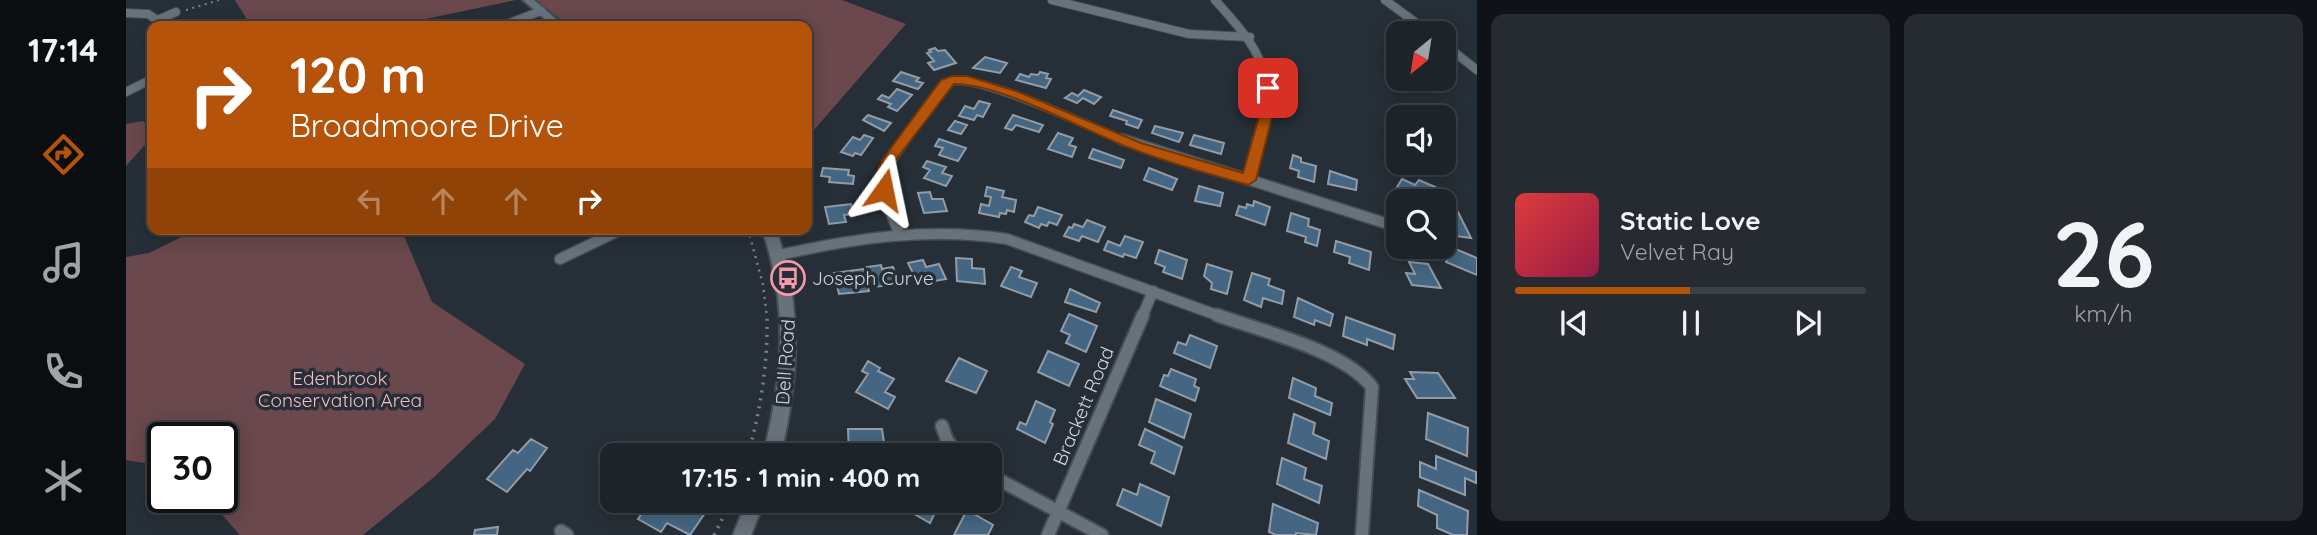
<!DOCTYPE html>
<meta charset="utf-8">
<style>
:root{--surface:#1c2329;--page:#252b31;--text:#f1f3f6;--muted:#a0a4a8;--line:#3a4046;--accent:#b45309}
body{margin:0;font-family:Quicksand,sans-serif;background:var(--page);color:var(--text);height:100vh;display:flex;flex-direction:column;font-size:26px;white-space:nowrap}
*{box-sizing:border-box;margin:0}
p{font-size:23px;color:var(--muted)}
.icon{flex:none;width:38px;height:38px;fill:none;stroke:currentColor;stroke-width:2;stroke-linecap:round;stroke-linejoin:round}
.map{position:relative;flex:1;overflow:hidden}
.drawer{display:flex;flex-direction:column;gap:14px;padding:14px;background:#0f1317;width:840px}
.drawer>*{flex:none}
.top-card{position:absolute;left:21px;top:21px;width:665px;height:214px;border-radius:14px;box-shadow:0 4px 18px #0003,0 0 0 2px var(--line);background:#b45309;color:#fff;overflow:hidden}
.needle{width:46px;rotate:210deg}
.fabs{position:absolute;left:1260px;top:21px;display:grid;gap:14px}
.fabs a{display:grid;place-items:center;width:70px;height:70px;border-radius:14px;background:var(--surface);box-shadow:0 4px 18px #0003,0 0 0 2px var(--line);font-size:35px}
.speed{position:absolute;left:21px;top:422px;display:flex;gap:14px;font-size:35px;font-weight:700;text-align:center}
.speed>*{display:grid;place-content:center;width:91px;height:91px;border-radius:50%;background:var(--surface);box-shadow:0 4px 18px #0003,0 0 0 2px var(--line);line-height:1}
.speed .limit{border:4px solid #111;border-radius:10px;background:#fff;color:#111}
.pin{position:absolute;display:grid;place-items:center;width:60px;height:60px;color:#fff;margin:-30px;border-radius:14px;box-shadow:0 4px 10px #0006}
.me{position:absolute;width:77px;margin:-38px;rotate:12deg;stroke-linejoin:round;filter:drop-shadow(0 0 5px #0008)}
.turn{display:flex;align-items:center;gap:24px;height:147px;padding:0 28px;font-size:32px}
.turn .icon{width:91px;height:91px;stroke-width:2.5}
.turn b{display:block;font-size:49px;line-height:60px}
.lanes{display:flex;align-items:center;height:66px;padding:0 28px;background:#0003;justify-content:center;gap:35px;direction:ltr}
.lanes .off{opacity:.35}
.drawer .widget{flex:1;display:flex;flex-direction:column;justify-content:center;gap:10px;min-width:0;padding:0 24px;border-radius:14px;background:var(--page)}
.drawer .dial{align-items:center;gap:0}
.dial b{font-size:91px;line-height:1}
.song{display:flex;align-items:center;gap:21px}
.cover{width:84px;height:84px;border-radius:10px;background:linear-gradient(135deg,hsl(0 70% 55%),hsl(340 70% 35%))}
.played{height:7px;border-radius:4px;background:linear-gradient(90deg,var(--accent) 50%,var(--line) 50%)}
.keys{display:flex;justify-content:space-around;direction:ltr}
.drawer .tiles{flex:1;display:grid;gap:14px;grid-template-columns:repeat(2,1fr)}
.trip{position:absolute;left:474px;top:443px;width:402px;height:70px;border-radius:14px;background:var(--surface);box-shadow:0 4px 18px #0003,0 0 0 2px var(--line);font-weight:800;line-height:70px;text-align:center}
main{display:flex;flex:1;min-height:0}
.tabs{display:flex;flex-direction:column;width:126px;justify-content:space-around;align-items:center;background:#0b0e10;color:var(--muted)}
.tabs .icon{width:49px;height:49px}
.tabs .active{color:var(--accent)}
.tabs b{font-size:32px;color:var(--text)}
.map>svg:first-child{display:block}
</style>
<main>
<nav class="tabs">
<b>17:14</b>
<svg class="icon active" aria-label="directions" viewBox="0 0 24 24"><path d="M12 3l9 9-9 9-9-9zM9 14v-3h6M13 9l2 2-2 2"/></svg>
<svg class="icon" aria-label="music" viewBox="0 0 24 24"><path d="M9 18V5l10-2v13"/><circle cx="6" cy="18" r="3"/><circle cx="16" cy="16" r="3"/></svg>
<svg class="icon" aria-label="phone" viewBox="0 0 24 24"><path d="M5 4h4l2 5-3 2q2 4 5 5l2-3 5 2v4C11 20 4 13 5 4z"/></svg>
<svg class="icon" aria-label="climate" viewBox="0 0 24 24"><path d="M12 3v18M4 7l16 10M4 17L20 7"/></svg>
</nav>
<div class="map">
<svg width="1351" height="535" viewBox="0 0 1351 535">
<rect width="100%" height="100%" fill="#262f37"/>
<!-- green -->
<path fill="#6a484d" d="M 109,0 L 390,0 L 266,26 L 125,26 Z
M 410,0 L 716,0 L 780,24 L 681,138 L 681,26 L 443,26 Z
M 17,121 L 26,130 L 26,137 L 0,166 L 0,124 Z
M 72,229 L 275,229 L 306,302 L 399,364 L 369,419 L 307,478 L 237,535 L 114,535 L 80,497 L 96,497 L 96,438 L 37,438 L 37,466 L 0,460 L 0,257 L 23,253 Z"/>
<!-- building -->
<path fill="#456682" stroke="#929ca6" stroke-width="2" d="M 809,48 L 812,51 L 819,50 L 830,63 L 808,70 L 802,63 L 808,61 L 801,53 L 805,52 L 803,50 Z
M 859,57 L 881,63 L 874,73 L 847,68 Z
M 775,72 L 793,78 L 790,81 L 797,83 L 792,89 L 767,81 Z
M 914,72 L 922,74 L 920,78 L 925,79 L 920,88 L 890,80 L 894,74 L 903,77 L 905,74 L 912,75 Z
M 771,89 L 786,95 L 771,111 L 762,107 L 765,104 L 752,99 L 756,95 L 763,98 Z
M 958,90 L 975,97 L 968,104 L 957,98 L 951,103 L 939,98 L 946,93 L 952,96 Z
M 853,101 L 864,104 L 857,117 L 851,115 L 848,120 L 833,116 L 839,106 L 848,109 Z
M 987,110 L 1016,120 L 1012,128 L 1000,124 L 1001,121 L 984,116 Z
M 742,115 L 765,123 L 758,131 L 737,120 Z
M 887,115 L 917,125 L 913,132 L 890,125 L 886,130 L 879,128 Z
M 829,121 L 841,125 L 835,134 L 822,130 Z
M 1029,126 L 1057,133 L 1053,142 L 1026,133 Z
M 932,133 L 947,138 L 943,145 L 950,147 L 946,157 L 922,149 Z
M 738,135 L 747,138 L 735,155 L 729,153 L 727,156 L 715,152 L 727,137 L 734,140 Z
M 1068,135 L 1098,143 L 1095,154 L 1064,145 Z
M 813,139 L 840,148 L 832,161 L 813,155 L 817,148 L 809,146 Z
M 967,149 L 998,160 L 995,168 L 963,158 Z
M 1167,155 L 1175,158 L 1175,162 L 1190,166 L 1188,182 L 1172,177 L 1173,171 L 1164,168 Z
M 801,161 L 820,167 L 816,173 L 826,176 L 820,186 L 798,178 L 804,170 L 797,167 Z
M 697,168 L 723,170 L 722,175 L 728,176 L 727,184 L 703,182 L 704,177 L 695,176 Z
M 1023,168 L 1051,179 L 1046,190 L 1018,180 Z
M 1204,171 L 1231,180 L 1230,190 L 1202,184 Z
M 1276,179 L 1289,185 L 1293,180 L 1316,190 L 1310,199 L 1292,201 L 1285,198 L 1288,194 L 1271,187 Z
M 1073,186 L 1097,193 L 1094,206 L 1069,201 Z
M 861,187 L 878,191 L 876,197 L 890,200 L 888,212 L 881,210 L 880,214 L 874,213 L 873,217 L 853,213 L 855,204 L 863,206 L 865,197 L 859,196 Z
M 804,192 L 806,199 L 817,199 L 821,211 L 798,213 L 792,193 Z
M 1128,201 L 1144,207 L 1139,225 L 1110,215 L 1113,206 L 1120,208 L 1121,204 L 1127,206 Z
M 725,204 L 728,214 L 718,215 L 720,222 L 703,224 L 699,207 Z
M 912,207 L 936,215 L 931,225 L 923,222 L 921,226 L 915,224 L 913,228 L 899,222 L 903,215 L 908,216 Z
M 1318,210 L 1332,212 L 1345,238 L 1323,235 L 1318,224 L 1318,217 L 1321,217 Z
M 1165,213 L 1183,219 L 1182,226 L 1194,230 L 1191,246 L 1179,242 L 1180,237 L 1161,231 Z
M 961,220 L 979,227 L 972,242 L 956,236 L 953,241 L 938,236 L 943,227 L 946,228 L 948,224 L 957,227 Z
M 999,236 L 1017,242 L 1010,258 L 998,254 L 997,257 L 978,250 L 982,241 L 994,246 Z
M 1210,241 L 1245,252 L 1243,270 L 1223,263 L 1224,257 L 1208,252 Z
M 1327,248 L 1351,258 L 1351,275 L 1320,262 Z
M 1033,250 L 1061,260 L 1056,279 L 1037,272 L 1039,267 L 1029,263 Z
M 830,258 L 846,259 L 846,268 L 858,269 L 859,284 L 831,281 Z
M 797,260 L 800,267 L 813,264 L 820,279 L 792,284 L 782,263 Z
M 1283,262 L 1302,264 L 1315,288 L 1286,285 L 1280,273 L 1289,274 Z
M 1081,264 L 1106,272 L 1101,294 L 1085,289 L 1086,283 L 1078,276 Z
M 755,265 L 756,269 L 767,267 L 773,284 L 748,287 L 741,267 Z
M 885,267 L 896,271 L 893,277 L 911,283 L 905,297 L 875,286 Z
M 737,269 L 743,291 L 713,294 L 708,273 Z
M 1126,273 L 1144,279 L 1142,285 L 1158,291 L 1156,304 L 1137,298 L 1135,307 L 1118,300 Z
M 944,289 L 974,303 L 970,312 L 939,302 Z
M 1172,298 L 1207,314 L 1204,326 L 1189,320 L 1188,325 L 1168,317 Z
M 943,314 L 971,326 L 960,352 L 940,343 L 944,335 L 935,331 Z
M 1220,317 L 1269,335 L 1267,349 L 1241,339 L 1241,345 L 1217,336 Z
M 1064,335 L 1091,346 L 1084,368 L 1048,353 L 1052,342 L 1060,345 Z
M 922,351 L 953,364 L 943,386 L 912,372 Z
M 833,358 L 861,371 L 850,393 L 820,381 Z
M 742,361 L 754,368 L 752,371 L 768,379 L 759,392 L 769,397 L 762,409 L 730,392 L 742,374 L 736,371 Z
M 1045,369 L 1070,379 L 1068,386 L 1073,388 L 1069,401 L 1034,386 L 1038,375 L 1042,376 Z
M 1284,372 L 1312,373 L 1329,398 L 1291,398 L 1279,379 L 1288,379 Z
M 1167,378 L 1190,388 L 1189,396 L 1206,403 L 1204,415 L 1163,398 Z
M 1030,399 L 1065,414 L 1058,438 L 1023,422 Z
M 910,401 L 929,410 L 924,422 L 927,424 L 919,443 L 891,429 L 894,422 L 900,425 Z
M 1302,413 L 1342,428 L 1341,456 L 1300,439 Z
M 1168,414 L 1189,423 L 1187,434 L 1203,441 L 1200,459 L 1162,443 Z
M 722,429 L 756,429 L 758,442 L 747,442 L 748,455 L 723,455 Z
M 1019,429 L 1056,447 L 1048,474 L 1025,463 L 1029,452 L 1013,445 Z
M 405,439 L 421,448 L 404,471 L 401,469 L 381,492 L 361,479 L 387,450 L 392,453 Z
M 1310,456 L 1350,472 L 1350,483 L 1339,478 L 1339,495 L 1294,477 L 1294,462 L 1310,469 Z
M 1156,458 L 1180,468 L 1178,479 L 1196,486 L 1193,503 L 1151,484 Z
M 1014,484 L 1043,497 L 1035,526 L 991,505 L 997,489 L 1011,495 Z
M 1293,490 L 1342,511 L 1341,535 L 1327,535 L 1311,528 L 1311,515 L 1292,506 Z
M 539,500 L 555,500 L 579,513 L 564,535 L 541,523 L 535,532 L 512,519 L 524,502 L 534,507 Z
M 779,500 L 815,500 L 804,523 L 776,507 Z
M 1147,504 L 1192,523 L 1190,535 L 1170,533 L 1170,535 L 1150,535 L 1143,532 Z
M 841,510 L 867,525 L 862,535 L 828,535 Z
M 372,527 L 371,535 L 348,535 L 349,530 Z"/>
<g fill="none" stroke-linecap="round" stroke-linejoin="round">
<!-- minor-far2 casing -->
<g stroke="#454d53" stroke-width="10">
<path id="minor-far2" d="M 926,0 L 1063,34 L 1124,37
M 1089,0 C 1136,52 1150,71 1132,141
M 1259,0 L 1304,33
M 0,13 L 22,14 L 40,26
M 34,19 L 50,12
M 376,26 L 415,11
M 1318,44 L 1351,70
M 0,92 L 26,79
M 778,141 C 787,128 811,87 823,82 C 848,71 969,129 999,141"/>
</g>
<!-- minor-far1 casing -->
<g stroke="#454d53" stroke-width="13">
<path id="minor-far1" d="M 995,139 L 1259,223
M 1122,180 L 1132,139
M 773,233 C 754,184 747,184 779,139
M 653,255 C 730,238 803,227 881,239 L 1096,317
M 434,259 L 496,229
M 1016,317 L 1027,291"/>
</g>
<!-- minor casing -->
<g stroke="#454d53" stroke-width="16">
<path id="minor" d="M 1091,315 C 1135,331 1218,350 1246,387 L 1236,535
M 816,426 L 821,440 L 832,455
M 864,475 L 976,535
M 435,531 L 441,535
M 922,535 L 1017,315"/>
</g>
<!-- tertiary casing -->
<g stroke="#454d53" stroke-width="4">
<path id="tertiary" d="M 397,0 L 408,0 L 438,26 L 427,26 Z
M 636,229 L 650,229 C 677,307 673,376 655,455 L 637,455 C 657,376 663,307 636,229 Z
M 621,500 L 639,500 L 625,535 L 607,535 Z"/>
</g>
<!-- path-far2 -->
<path stroke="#7a8288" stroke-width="2" stroke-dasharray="2 4.5" stroke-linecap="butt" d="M 60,10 L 93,0"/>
<!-- path-far1 -->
<path stroke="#7a8288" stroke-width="2.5" stroke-dasharray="2 5" stroke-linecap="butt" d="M 622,229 L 637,285 L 641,317"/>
<!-- path -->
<path stroke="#7a8288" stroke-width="3.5" stroke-dasharray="2 6" stroke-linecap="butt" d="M 622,455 C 635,408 642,363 641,315
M 588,535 L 606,500"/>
<!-- minor-far2 -->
<use href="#minor-far2" stroke="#68727b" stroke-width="8"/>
<!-- minor-far1 -->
<use href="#minor-far1" stroke="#68727b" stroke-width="10"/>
<!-- minor -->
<use href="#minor" stroke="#68727b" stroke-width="12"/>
<!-- tertiary -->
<use href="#tertiary" fill="#68727b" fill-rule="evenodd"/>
</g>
<!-- route -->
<path fill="#b45309" stroke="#753606" stroke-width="2" d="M 841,76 L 890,91 L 1015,143 L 1117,173 L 1134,113 L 1136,88 L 1142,85 L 1149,88 L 1147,113 L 1130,180 L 1122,185 C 1083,174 1042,163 1004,148 C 957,130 876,84 828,84 L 769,161 L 762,179 L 765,190 L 763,193 L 752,193 L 748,179 L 756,160 L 815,80 L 826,76 Z"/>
<!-- icons -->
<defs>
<g id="bus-ring" transform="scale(1.75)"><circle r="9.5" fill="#262f37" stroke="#f39aaa" stroke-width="1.5"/><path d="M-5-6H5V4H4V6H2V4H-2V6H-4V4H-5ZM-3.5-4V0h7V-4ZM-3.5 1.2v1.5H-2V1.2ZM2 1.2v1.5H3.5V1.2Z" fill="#f39aaa"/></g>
</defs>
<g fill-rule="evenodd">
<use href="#bus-ring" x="662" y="278"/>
</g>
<g text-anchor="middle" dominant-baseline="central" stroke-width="7" stroke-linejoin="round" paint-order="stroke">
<!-- poi labels -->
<g font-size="19" fill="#d1d7dc" stroke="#262f37" text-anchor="start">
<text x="686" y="278">Joseph Curve</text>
</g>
<!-- street labels -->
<g font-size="19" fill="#d1d7dc" stroke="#262f37">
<text transform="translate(659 362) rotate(-86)">Dell Road</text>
<text transform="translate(957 406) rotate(-67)">Brackett Road</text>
</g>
<!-- park labels -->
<g font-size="19" fill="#f8bbc4" stroke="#262f37">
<text x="214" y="378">Edenbrook<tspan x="214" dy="22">Conservation Area</tspan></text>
</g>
</g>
</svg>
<div class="fabs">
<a><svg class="needle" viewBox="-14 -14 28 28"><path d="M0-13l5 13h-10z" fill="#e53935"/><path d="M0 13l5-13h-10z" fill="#a0a4a8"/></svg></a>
<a><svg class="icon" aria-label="sound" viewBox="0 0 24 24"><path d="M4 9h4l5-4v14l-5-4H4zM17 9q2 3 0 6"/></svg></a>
<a><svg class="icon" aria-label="search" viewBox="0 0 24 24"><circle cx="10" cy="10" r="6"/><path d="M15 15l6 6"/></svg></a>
</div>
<div class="speed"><div class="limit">30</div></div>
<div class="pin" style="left:1142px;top:88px;background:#d93025"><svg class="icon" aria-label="arrive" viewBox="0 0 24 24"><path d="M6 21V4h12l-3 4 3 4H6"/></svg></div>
<svg class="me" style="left:758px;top:190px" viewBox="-20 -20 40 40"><path d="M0-17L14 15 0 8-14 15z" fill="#b45309" stroke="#fff" stroke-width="4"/></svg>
<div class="trip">17:15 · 1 min · 400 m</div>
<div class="top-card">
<div class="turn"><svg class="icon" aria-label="right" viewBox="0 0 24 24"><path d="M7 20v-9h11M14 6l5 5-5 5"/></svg><div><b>120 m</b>Broadmoore Drive</div></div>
<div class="lanes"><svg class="icon off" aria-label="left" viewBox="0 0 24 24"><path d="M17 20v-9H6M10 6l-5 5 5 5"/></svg><svg class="icon off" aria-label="ahead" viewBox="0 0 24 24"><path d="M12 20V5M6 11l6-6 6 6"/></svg><svg class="icon off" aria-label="ahead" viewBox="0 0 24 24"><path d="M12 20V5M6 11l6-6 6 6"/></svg><svg class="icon" aria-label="right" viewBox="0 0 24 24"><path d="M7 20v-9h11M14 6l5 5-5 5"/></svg></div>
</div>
</div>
<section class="drawer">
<div class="tiles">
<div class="widget">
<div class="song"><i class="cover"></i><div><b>Static Love</b><p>Velvet Ray</p></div></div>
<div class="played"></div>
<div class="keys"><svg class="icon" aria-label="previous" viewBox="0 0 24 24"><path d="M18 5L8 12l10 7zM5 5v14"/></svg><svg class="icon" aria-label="pause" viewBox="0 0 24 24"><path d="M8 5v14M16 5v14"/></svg><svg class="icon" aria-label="next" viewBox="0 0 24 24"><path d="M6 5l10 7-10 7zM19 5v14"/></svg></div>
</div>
<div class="widget dial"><b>26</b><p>km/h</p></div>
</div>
</section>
</main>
